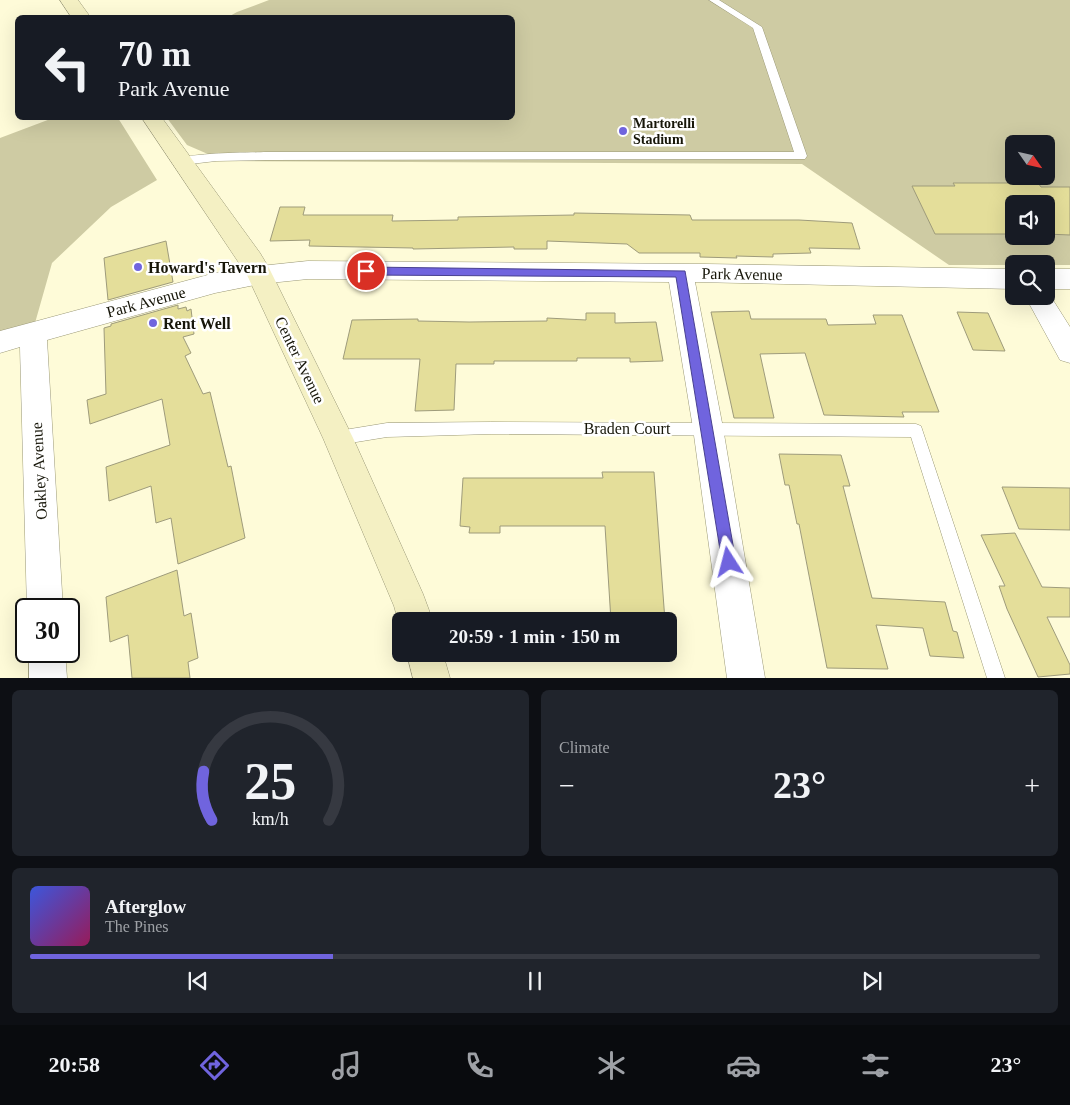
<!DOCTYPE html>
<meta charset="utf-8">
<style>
:root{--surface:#171b24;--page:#20242c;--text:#f1f3f6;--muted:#9ea1a6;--line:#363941;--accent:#7064de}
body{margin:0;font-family:Georgia,serif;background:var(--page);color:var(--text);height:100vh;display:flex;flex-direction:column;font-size:19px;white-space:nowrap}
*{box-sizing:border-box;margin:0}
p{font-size:16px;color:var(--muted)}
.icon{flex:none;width:28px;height:28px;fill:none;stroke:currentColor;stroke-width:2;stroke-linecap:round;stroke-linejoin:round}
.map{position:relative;height:678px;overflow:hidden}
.sheet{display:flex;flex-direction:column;gap:12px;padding:12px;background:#0d0f14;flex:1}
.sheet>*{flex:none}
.banner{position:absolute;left:15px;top:15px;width:500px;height:105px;border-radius:8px;box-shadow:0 5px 20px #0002;background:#171b24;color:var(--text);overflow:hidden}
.needle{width:32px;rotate:124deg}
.tools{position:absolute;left:1005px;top:135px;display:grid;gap:10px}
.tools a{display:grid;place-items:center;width:50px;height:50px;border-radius:8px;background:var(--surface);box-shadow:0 5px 20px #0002;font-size:25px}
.speed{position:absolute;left:15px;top:598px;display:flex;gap:10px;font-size:25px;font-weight:700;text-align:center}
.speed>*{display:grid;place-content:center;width:65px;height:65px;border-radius:50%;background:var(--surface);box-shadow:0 5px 20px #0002;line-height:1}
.speed .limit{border:2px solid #111;border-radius:8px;background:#fff;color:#111}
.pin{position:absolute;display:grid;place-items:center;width:42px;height:42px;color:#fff;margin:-21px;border:2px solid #fff;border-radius:50%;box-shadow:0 1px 5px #0007}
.me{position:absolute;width:55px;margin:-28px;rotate:351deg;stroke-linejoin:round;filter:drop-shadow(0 0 4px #0008)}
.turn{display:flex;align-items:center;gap:18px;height:105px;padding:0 20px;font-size:22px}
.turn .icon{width:65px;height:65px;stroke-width:2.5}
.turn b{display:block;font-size:35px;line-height:42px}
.big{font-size:38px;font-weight:600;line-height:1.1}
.sheet .card{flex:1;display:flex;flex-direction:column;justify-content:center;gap:8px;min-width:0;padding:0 18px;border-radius:8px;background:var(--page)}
.sheet .dial{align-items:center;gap:0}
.dial svg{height:130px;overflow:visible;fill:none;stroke:var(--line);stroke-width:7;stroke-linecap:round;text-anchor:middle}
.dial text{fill:var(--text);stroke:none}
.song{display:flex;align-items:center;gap:15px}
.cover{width:60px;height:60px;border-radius:8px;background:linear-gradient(135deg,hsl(230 70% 55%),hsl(330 70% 35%))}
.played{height:5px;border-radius:2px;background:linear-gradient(90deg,var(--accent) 30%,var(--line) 30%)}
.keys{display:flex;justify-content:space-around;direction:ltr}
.heat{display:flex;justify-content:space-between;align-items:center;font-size:28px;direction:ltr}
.sheet .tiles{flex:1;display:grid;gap:12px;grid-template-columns:1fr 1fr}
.card:last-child{grid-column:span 2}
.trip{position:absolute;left:392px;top:612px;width:285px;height:50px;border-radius:8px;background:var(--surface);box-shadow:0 5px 20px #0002;font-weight:600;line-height:50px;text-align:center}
.tab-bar{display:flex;height:80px;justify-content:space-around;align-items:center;background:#090b0e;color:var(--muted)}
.tab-bar .icon{width:35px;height:35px}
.tab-bar .current{color:var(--accent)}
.tab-bar b{font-size:22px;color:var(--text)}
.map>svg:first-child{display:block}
</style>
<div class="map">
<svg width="1070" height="678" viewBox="0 0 1070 678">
<rect width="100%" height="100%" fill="#fefbd8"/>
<!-- green -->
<path fill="#cecba3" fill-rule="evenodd" d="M 269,0 L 1070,0 L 1070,265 L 949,265 L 802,164 L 224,161 L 187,145 L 167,118 L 512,118 L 512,18 L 228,17 L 237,12 ZM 1014,144 L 1046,144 L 1046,176 L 1014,176 ZM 1014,204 L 1046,204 L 1046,236 L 1014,236 Z
M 53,118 L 118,118 L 157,180 L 111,207 L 52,263 L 35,323 L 0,333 L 0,138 Z"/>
<!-- building -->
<path fill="#e4de9a" stroke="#9e9b7b" d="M 953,183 L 1038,183 L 1041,187 L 1070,187 L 1070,235 L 1046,234 L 1046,204 L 1014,204 L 1014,234 L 935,234 L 912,186 L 955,186 Z
M 280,207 L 305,207 L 303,215 L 393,215 L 392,221 L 458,220 L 458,217 L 574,215 L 574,213 L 690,215 L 692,220 L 799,220 L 852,223 L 860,249 L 809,248 L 811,253 L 773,254 L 773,257 L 736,256 L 737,258 L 700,257 L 700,253 L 639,253 L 627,244 L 547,241 L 547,249 L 514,249 L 514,247 L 413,249 L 413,248 L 309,246 L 310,240 L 270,241 Z
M 166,241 L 173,282 L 108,300 L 104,258 Z
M 178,305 L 178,309 L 186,307 L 187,311 L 191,309 L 194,334 L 183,337 L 191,353 L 185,356 L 203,394 L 210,392 L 228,467 L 231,466 L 245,538 L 178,564 L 171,518 L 156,523 L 151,486 L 109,501 L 106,467 L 170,445 L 162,399 L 90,424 L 87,400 L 106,394 L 104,328 L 111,326 L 111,324 Z
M 749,311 L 751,319 L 826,319 L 828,325 L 876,324 L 873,315 L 902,315 L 939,412 L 902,412 L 904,417 L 824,415 L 805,353 L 760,354 L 774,418 L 734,418 L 711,312 Z
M 957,312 L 988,313 L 1005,351 L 973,350 Z
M 586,313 L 615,313 L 615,323 L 656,322 L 663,361 L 630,362 L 630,358 L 577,358 L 577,361 L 494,361 L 494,364 L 456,364 L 454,410 L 415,411 L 420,359 L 343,359 L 352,320 L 418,319 L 418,321 L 469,322 L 547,321 L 547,318 L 586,320 Z
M 779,454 L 841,455 L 850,486 L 843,486 L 872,598 L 945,602 L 953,631 L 957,632 L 964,658 L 930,656 L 923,628 L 876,625 L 888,669 L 827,668 L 799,524 L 797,524 L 789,485 L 785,485 Z
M 602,472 L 654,472 L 665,621 L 611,621 L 605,526 L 500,526 L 500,533 L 469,533 L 470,527 L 460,526 L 463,478 L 603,478 Z
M 1002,487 L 1070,488 L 1070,530 L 1019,529 Z
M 1015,533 L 1042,587 L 1070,588 L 1070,617 L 1047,617 L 1070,665 L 1070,674 L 1038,677 L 1007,609 L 999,586 L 1005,586 L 981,535 Z
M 177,570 L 184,616 L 191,613 L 198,658 L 188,662 L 190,678 L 132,678 L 128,635 L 110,642 L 106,597 Z"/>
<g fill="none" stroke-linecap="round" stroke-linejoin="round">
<!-- lane casing -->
<g stroke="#9b9978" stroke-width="1">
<path id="lane" d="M 709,0 L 719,0 L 762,27 L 807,156 L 805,159 L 266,160 L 216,161 L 182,165 L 176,161 C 185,152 250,153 266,152 L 794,152 L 753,28 Z
M 491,422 L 916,424 L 921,426 L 1005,678 L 987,678 L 911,437 L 491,434 L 387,437 L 338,445 L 333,443 L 330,438 L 333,433 L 338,431 L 387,423 Z"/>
</g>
<!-- street casing -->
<g stroke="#9b9978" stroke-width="1">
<path id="street" d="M 308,261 L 706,264 L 1014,269 L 1014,289 L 695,282 L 723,428 L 765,678 L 727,678 L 693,428 L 669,282 L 308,279 L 260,284 L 215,293 L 47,340 L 63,609 L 27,609 L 20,347 L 0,353 L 0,331 L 215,273 L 260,266 Z
M 1046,269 L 1070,269 L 1070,289 L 1046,289 Z
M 1046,289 L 1070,327 L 1070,363 L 1060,360 L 1025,296 L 1046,296 Z
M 29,651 L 65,651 L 67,678 L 29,678 Z"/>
</g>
<!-- secondary casing -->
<g stroke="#9b9978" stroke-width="1">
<path id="secondary" d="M 60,0 L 78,0 L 91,18 L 72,18 Z
M 142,118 L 162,118 L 260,253 L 269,268 L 353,438 L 423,594 L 433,621 L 401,621 L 401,631 L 394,606 L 323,438 L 247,275 Z
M 407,654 L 443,654 L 450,678 L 413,678 Z"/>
</g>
<!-- lane -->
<use href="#lane" fill="#fff" fill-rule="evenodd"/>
<!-- street -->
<use href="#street" fill="#fff" fill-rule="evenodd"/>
<!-- secondary -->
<use href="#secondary" fill="#f4f0c3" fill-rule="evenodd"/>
</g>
<!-- route -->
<path fill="#7064de" stroke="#494190" d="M 366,267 L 685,271 L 736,562 L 734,567 L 729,569 L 724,567 L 722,562 L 676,277 L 366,275 L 361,271 Z"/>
<!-- markers -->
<g fill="#7064de" stroke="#fff" stroke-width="2">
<circle cx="623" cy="131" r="5"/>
<circle cx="138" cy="267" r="5"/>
<circle cx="153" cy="323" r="5"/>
</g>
<g text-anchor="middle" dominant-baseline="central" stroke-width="5" stroke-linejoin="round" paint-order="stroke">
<!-- far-poi labels -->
<g font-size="14" font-weight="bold" fill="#171609" stroke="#fff" text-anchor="start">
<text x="633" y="123">Martorelli<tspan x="633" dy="16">Stadium</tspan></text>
</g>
<!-- poi labels -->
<g font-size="16" font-weight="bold" fill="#171609" stroke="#fff" text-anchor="start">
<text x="148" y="267">Howard's Tavern</text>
<text x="163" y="323">Rent Well</text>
</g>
<!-- street labels -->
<g font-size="16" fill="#171609" stroke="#fff">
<text transform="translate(742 274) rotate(1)">Park Avenue</text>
<text transform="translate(146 302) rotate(-15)">Park Avenue</text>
<text transform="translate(300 360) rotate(64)">Center Avenue</text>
<text x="627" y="428">Braden Court</text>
<text transform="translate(39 471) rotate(-93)">Oakley Avenue</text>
</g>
</g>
</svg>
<div class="tools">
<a><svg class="needle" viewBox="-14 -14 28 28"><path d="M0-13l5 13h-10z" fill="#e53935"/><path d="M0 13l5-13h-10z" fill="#9ea1a6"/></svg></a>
<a><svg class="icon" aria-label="sound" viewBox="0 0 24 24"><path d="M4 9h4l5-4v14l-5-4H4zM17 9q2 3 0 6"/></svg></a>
<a><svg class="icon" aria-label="search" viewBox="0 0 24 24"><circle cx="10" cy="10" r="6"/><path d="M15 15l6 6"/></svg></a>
</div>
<div class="speed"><div class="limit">30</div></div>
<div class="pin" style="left:366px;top:271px;background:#d93025"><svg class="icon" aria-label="arrive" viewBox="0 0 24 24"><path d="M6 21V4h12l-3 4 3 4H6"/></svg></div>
<svg class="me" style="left:729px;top:562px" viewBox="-20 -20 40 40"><path d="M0-17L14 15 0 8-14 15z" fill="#7064de" stroke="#fff" stroke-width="4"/></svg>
<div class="trip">20:59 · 1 min · 150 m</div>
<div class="banner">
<div class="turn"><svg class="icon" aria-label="left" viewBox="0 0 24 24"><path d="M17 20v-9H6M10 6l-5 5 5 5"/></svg><div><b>70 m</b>Park Avenue</div></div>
</div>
</div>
<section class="sheet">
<div class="tiles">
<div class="card dial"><svg viewBox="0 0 100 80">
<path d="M14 69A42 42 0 1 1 86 69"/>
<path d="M14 69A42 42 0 0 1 9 39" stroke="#7064de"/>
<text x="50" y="56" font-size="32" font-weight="700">25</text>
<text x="50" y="72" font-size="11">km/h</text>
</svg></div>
<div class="card"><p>Climate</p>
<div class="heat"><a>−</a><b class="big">23°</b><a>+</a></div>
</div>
<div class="card">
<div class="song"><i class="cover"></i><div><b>Afterglow</b><p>The Pines</p></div></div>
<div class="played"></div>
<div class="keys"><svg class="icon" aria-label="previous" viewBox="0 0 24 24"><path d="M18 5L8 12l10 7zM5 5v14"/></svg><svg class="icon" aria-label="pause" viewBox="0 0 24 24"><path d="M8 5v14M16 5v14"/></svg><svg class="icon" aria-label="next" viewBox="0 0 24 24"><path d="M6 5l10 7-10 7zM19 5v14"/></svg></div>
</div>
</div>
</section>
<nav class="tab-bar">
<b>20:58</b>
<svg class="icon current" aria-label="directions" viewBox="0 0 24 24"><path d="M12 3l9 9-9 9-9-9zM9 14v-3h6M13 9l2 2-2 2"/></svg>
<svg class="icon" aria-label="music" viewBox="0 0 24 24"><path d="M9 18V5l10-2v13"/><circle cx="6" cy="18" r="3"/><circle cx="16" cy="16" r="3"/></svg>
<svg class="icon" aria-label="phone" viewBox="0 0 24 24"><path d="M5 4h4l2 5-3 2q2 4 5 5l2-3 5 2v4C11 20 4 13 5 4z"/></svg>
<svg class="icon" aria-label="climate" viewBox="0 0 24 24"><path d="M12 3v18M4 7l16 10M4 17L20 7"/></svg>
<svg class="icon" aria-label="car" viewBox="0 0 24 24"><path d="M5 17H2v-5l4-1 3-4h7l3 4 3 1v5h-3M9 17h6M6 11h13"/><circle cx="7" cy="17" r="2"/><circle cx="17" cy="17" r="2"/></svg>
<svg class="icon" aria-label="filters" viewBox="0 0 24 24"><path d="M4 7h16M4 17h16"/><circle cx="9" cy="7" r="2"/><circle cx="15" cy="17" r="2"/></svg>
<b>23°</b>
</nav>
